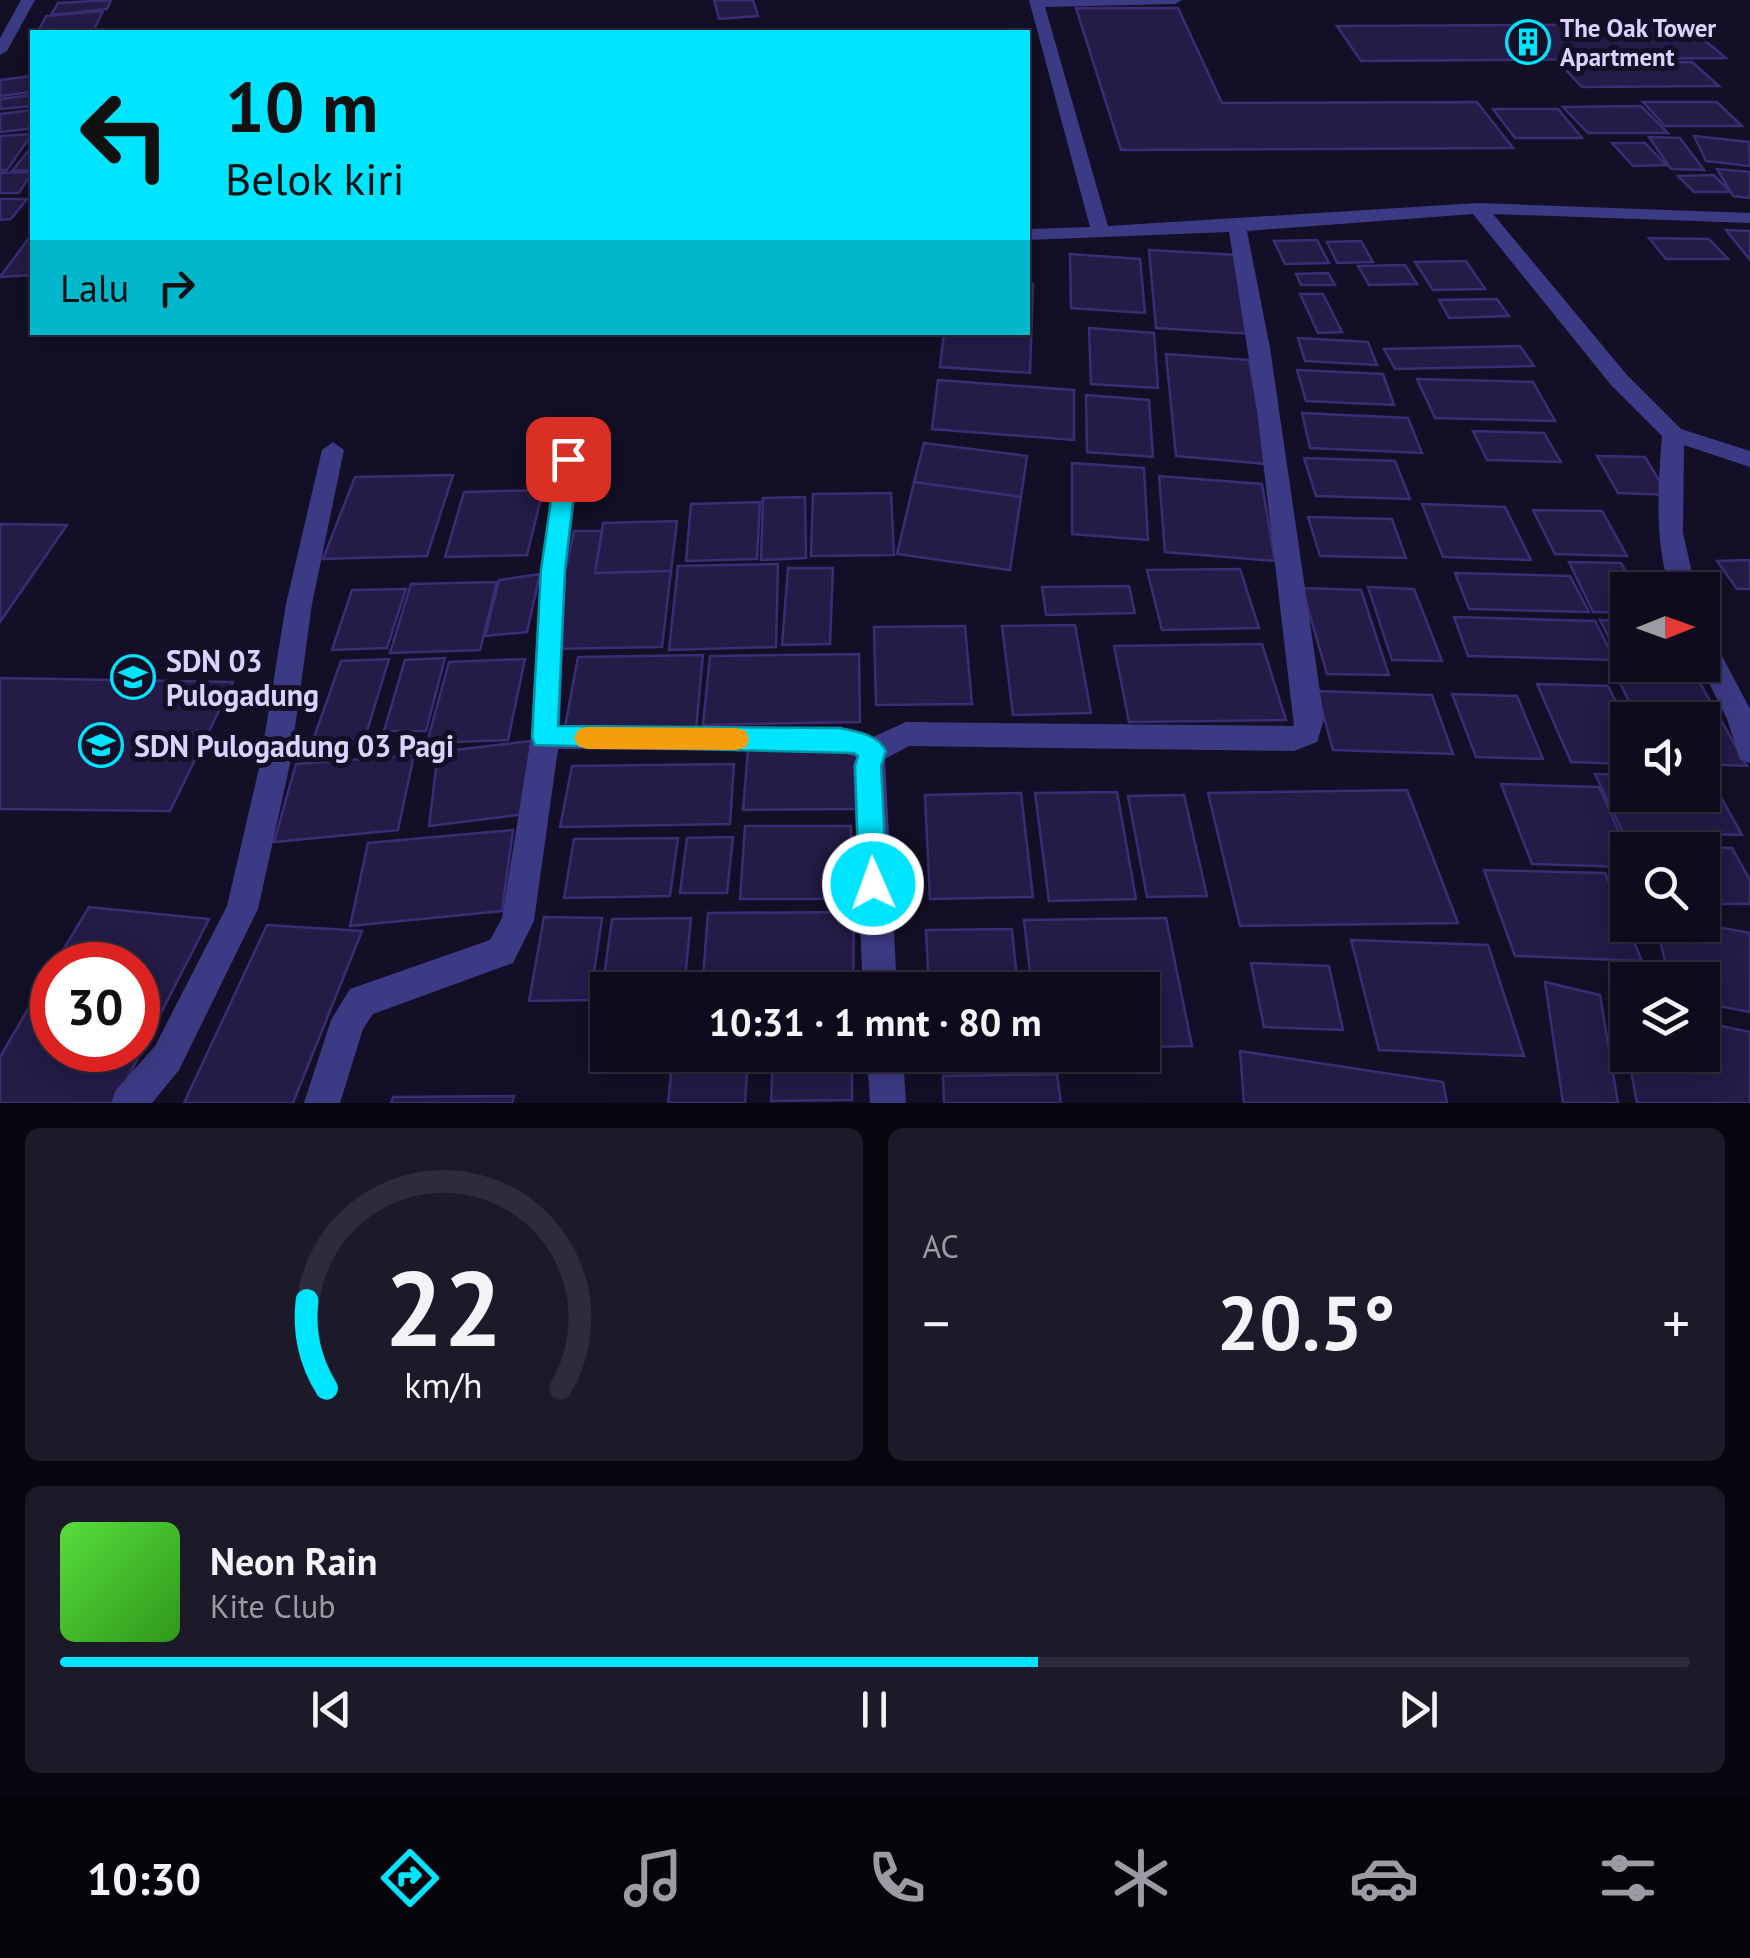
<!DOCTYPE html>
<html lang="id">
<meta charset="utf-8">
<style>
:root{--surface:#0e0b1c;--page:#1c1929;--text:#f1f3f6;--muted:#9b9ba3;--line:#2e2b3b;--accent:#00e5ff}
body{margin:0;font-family:"PT Sans",sans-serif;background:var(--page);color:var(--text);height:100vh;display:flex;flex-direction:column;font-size:38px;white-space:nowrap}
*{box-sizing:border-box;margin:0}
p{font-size:32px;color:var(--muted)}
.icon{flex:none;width:55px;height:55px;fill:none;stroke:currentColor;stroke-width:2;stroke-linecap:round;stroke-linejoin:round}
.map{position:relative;height:1103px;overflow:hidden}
.drawer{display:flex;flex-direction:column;gap:25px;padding:25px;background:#08060f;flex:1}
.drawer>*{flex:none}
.banner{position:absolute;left:30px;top:30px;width:1000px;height:305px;border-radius:0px;box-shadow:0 5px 25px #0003,0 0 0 2px var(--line);background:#00e5ff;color:#111;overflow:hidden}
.needle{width:65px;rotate:89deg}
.controls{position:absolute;left:1610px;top:572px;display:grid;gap:20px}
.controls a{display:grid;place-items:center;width:110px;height:110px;border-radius:0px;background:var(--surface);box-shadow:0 5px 25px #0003,0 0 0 2px var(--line);font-size:50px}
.speed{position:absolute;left:30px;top:942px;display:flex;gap:20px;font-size:50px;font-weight:700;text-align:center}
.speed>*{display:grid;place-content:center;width:130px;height:130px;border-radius:50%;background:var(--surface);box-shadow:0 5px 25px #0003,0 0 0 2px var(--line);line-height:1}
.speed .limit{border:15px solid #d22;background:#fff;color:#111}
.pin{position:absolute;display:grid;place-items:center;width:85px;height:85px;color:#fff;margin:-42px;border-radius:20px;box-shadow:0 5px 15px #0006}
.me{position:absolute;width:110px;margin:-55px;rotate:358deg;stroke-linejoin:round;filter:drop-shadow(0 0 8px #0008)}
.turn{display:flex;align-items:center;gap:35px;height:210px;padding:0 30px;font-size:45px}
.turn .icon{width:130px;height:130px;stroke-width:2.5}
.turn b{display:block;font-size:70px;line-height:85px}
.then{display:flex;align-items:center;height:95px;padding:0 30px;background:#0003;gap:20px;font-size:38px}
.big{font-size:75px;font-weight:700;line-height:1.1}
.drawer .widget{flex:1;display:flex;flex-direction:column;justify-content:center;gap:15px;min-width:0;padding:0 35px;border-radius:15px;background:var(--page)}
.drawer .dial{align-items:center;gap:0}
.dial svg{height:260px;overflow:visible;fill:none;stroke:var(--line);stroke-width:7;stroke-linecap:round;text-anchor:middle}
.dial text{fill:var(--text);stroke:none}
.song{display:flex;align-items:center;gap:30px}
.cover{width:120px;height:120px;border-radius:15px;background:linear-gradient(135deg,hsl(110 70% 55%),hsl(110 70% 35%))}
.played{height:10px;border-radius:5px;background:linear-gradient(90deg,var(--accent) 60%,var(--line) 60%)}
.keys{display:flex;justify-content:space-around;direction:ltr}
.heat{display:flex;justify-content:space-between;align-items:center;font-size:55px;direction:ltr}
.drawer .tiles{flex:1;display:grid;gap:25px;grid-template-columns:1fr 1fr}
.widget:last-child{grid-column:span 2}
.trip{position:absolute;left:590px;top:972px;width:570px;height:100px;border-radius:0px;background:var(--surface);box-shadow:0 5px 25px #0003,0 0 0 2px var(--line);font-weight:700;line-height:100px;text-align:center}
.tab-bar{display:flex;height:160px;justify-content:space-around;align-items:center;background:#06040b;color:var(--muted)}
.tab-bar .icon{width:70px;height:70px}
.tab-bar .selected{color:var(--accent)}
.tab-bar b{font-size:45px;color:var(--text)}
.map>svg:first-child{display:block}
</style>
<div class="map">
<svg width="1750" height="1103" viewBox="0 0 1750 1103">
<rect width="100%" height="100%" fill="#130f26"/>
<!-- building -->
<path fill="#241b47" stroke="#3b2d73" stroke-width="2.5" d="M 111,0 L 107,9 L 51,15 L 58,3 Z
M 714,0 L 753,0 L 758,16 L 719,19 Z
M 1076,8 L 1178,8 L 1222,103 L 1477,102 L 1513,148 L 1121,150 Z
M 103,11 L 94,30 L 38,32 L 46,16 Z
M 1685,24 L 1726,58 L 1361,61 L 1337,26 Z
M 1692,62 L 1719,86 L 1582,87 L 1559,63 Z
M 32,76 L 32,92 L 0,96 L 0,80 Z
M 32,95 L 32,106 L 0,109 L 0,99 Z
M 1643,102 L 1717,102 L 1742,126 L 1665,126 Z
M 1641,106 L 1668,133 L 1588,133 L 1563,107 Z
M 1493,109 L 1558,109 L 1582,138 L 1515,138 Z
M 32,110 L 28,129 L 0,132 L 0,114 Z
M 32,134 L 7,170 L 0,170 L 0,136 Z
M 1694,136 L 1749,142 L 1750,166 L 1706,161 Z
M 1649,137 L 1680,138 L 1704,170 L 1671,169 Z
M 1612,143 L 1645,143 L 1666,165 L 1633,166 Z
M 32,150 L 32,170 L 12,171 L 28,151 Z
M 1717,169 L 1750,172 L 1750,198 L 1733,196 Z
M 32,172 L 19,193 L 0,193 L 0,173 Z
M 1714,175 L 1730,192 L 1694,192 L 1678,176 Z
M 0,199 L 27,199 L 11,219 L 0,220 Z
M 1726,230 L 1750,231 L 1750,260 Z
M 32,234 L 32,275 L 0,277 Z
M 1649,238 L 1709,239 L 1728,259 L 1666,259 Z
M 1317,240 L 1329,263 L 1285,264 L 1274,241 Z
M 1361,241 L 1373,262 L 1337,263 L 1327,242 Z
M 1149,250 L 1238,255 L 1252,334 L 1156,328 Z
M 1070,254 L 1140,259 L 1145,313 L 1071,308 Z
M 1466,261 L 1485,289 L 1433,290 L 1415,262 Z
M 1405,265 L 1417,284 L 1369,285 L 1358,266 Z
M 1328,273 L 1335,285 L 1301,285 L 1296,274 Z
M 1028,284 L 1033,284 L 1030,373 L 940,367 L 944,332 L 1028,332 Z
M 1300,294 L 1323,294 L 1342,332 L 1318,333 Z
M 1497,299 L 1509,316 L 1449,318 L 1439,300 Z
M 1089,328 L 1154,333 L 1158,388 L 1091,384 Z
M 1298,338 L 1368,342 L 1377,365 L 1305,361 Z
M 1520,346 L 1534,366 L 1395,369 L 1384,349 Z
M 1166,354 L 1249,360 L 1268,464 L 1176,456 Z
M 1297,370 L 1383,374 L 1394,405 L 1306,401 Z
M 1417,379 L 1533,382 L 1555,421 L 1435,418 Z
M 938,380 L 1074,390 L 1074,440 L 932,429 Z
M 1086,395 L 1149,400 L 1153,457 L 1087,452 Z
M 1302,413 L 1408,418 L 1422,453 L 1310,448 Z
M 1473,431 L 1544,433 L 1561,462 L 1487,460 Z
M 924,443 L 1027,456 L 1021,497 L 914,482 Z
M 1597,456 L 1645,457 L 1668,495 L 1618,493 Z
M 1304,458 L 1395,461 L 1410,499 L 1316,496 Z
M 1072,463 L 1144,468 L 1148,540 L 1072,534 Z
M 453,475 L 427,556 L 323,559 L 355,477 Z
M 1159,476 L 1262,484 L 1275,561 L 1165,552 Z
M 914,482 L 1021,497 L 1010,570 L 897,554 Z
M 543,490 L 527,555 L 445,557 L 464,492 Z
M 891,493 L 894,555 L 811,556 L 813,494 Z
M 805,497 L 806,558 L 761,560 L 763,498 Z
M 760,502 L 757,559 L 686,561 L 691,504 Z
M 1422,504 L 1505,507 L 1531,560 L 1443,557 Z
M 1533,510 L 1602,511 L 1627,556 L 1555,554 Z
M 1308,517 L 1392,519 L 1406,558 L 1320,556 Z
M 677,521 L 671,571 L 595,573 L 603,523 Z
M 0,524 L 67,525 L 0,622 Z
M 574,531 L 602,531 L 595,573 L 671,571 L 662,647 L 549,649 Z
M 1750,560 L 1750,589 L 1737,589 L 1717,561 Z
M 1569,562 L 1621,563 L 1636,590 L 1628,590 L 1628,613 L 1593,612 Z
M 778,564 L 776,647 L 669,650 L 678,566 Z
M 788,568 L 833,568 L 830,644 L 782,645 Z
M 1240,569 L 1259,628 L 1162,630 L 1147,570 Z
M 1455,573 L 1570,576 L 1589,612 L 1469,609 Z
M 540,574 L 527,632 L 485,636 L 499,580 Z
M 497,582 L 480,650 L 390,653 L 411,584 Z
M 1129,586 L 1135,613 L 1046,615 L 1042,587 Z
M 1368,587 L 1414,589 L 1442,661 L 1392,660 Z
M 1302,588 L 1361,590 L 1389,675 L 1327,674 Z
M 406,589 L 387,648 L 332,650 L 352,590 Z
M 1454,617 L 1595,621 L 1615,660 L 1468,656 Z
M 1600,620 L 1628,621 L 1628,660 L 1620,659 Z
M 1075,625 L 1091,713 L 1013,715 L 1002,626 Z
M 965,626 L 972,704 L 876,705 L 874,627 Z
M 1262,644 L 1286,720 L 1129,722 L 1114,646 Z
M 859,654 L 860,722 L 703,725 L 710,656 Z
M 703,655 L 696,729 L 564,732 L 578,657 Z
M 445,658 L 426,731 L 384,731 L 405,660 Z
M 389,659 L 363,744 L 311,746 L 341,661 Z
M 525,659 L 508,740 L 427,743 L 449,662 Z
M 1615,673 L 1696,676 L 1747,766 L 1702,764 L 1702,720 L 1638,720 Z
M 0,678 L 233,682 L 170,811 L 0,809 Z
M 1537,684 L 1608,686 L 1628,726 L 1628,764 L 1571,762 Z
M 1317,691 L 1432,695 L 1453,754 L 1333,750 Z
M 1452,694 L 1517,696 L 1543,759 L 1476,757 Z
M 531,741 L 526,814 L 429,826 L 438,752 Z
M 859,748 L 858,809 L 743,810 L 748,749 Z
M 414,755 L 398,830 L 274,842 L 296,764 Z
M 734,764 L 730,824 L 560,827 L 572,766 Z
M 1595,774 L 1628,775 L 1628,795 L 1702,795 L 1702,776 L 1709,776 L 1742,835 L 1623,832 Z
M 1501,784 L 1599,787 L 1628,852 L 1628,867 L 1532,864 Z
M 1407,790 L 1458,923 L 1240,926 L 1208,793 Z
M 1117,792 L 1136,899 L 1049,901 L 1035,793 Z
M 1021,793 L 1033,897 L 930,899 L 925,795 Z
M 1184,795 L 1207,896 L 1147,897 L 1128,796 Z
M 745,826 L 851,826 L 851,899 L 740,899 Z
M 513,830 L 502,911 L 350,926 L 368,843 Z
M 733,837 L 727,893 L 680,893 L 687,838 Z
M 678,838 L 670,896 L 564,898 L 574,839 Z
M 1673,846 L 1732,848 L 1750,880 L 1750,904 L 1702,904 L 1702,850 L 1675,850 Z
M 1484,870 L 1605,873 L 1642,961 L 1515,956 Z
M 89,907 L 209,919 L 115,1103 L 0,1103 L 0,1057 L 52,968 L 52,1050 L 138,1050 L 138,965 L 54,965 Z
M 854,912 L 853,990 L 702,990 L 708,913 Z
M 544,917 L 602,918 L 590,1000 L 529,1001 Z
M 691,918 L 684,990 L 602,991 L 612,919 Z
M 1166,918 L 1192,1046 L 1142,1047 L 1142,990 L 1032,990 L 1024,920 Z
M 1702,924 L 1750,933 L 1750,1012 L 1702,1003 L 1702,980 L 1670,980 L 1656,925 Z
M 267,925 L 362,931 L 293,1103 L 184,1103 Z
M 1012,929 L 1018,990 L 929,990 L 926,930 Z
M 1351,940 L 1488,945 L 1524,1056 L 1379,1050 Z
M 1251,963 L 1329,966 L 1343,1030 L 1264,1027 Z
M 1545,982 L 1600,995 L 1618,1103 L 1563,1103 Z
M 1617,1002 L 1628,1004 L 1628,1054 Z
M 1702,1022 L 1750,1032 L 1750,1103 L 1637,1103 L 1628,1055 L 1702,1055 Z
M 1240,1051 L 1443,1082 L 1447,1103 L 1244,1103 Z
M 673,1055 L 748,1055 L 745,1103 L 668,1103 Z
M 773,1055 L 852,1055 L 852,1100 L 771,1101 Z
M 1057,1074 L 1061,1103 L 944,1103 L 943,1076 Z
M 514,1096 L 512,1103 L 391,1103 L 393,1097 Z"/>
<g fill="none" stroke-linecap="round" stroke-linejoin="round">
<!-- minor -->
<path fill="#3d3a85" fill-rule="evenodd" d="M 21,0 L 35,0 L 7,51 L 0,55 L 0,38 Z
M 1029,0 L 1182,0 L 1175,4 L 1045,7 L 1108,226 L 1478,203 L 1750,213 L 1750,223 L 1493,214 L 1627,375 L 1681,429 L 1750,451 L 1750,467 L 1684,445 L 1683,533 L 1696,590 L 1670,590 C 1654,539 1658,488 1662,436 L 1611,385 L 1473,214 L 1247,231 L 1270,348 L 1324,719 L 1317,742 L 1294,751 L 909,746 L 885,759 L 897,990 L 863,990 L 853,766 L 856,757 L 841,752 L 558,749 L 534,921 L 513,963 L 373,1014 L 363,1029 L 340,1103 L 304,1103 L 331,1020 L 350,989 L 490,940 L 502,918 L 531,737 L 540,571 L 560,453 L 576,453 L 580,459 L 566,571 L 560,725 L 841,728 L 871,738 L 906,722 L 1294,726 L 1257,410 L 1229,232 L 1028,240 L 1028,229 L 1090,227 Z
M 333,442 L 344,450 L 312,604 L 290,764 L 258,909 L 179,1070 L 152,1103 L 111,1103 L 116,1090 L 155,1046 L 227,906 L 260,764 L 286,604 L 322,450 Z
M 1702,632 L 1711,635 L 1750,709 L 1750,763 L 1740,760 L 1727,719 L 1700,665 Z
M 867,1055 L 903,1055 L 906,1103 L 870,1103 Z"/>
</g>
<!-- route -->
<path fill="#00e5ff" stroke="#0095a6" stroke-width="2.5" d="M 568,452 L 578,459 L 565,570 L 558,726 L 840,728 C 857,732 878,734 886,751 L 881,766 L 887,884 L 883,894 L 873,898 L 863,894 L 859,884 L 855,766 L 858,756 L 854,753 L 535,745 L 532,737 L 541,570 L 557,459 Z"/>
<!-- slow -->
<path fill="#f59e0b" d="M 587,727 L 736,728 L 746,731 L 749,739 L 746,747 L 736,750 L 587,749 L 578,746 L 574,738 L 578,730 Z"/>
<!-- icons -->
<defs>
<g id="building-ring" transform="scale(2.25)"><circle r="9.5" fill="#130f26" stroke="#00e5ff" stroke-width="1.5"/><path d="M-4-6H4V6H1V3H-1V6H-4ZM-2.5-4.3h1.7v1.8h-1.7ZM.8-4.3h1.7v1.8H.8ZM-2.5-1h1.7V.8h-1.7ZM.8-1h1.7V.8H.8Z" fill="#00e5ff"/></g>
<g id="school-ring" transform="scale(2.25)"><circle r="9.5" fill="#130f26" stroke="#00e5ff" stroke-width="1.5"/><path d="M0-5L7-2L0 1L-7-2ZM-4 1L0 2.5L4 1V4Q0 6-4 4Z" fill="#00e5ff"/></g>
</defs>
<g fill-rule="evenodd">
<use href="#building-ring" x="1528" y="42"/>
<use href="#school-ring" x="133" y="677"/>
<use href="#school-ring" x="101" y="745"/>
</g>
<g text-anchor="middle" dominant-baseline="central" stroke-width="10" stroke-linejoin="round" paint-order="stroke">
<!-- far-poi labels -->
<g font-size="25" font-weight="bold" fill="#d9d4ff" stroke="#130f26" text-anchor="start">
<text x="1560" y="28">The Oak Tower<tspan x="1560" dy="29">Apartment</tspan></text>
</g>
<!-- poi labels -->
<g font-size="30" font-weight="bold" fill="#d9d4ff" stroke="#130f26" text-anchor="start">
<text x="166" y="660">SDN 03<tspan x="166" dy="34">Pulogadung</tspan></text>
<text x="134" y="745">SDN Pulogadung 03 Pagi</text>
</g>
</g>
</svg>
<div class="controls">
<a><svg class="needle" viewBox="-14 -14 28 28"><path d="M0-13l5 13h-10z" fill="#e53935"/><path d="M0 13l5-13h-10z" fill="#9b9ba3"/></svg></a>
<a><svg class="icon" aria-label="sound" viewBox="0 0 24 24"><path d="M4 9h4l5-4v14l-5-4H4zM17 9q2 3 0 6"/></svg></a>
<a><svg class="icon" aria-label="search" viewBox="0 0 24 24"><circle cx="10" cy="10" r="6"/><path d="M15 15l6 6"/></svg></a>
<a><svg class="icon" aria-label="layers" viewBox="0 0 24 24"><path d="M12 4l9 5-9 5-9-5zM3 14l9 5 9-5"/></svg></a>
</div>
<div class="speed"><div class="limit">30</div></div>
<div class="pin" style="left:568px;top:459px;background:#d93025"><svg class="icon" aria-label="arrive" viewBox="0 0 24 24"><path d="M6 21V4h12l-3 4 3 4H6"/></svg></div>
<svg class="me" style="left:873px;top:884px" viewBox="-20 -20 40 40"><circle r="17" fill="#00e5ff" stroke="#fff" stroke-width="3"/><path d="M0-11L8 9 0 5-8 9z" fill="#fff"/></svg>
<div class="trip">10:31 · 1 mnt · 80 m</div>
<div class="banner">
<div class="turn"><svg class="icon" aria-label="left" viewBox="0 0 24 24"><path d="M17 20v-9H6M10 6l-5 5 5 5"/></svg><div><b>10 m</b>Belok kiri</div></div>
<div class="then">Lalu<svg class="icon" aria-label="right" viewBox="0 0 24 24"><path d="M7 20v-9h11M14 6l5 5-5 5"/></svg></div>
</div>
</div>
<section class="drawer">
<div class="tiles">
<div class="widget dial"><svg viewBox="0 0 100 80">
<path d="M14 69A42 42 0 1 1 86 69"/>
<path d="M14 69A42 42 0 0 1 8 42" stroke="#00e5ff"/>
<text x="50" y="56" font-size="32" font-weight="700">22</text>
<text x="50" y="72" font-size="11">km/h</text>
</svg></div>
<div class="widget"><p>AC</p>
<div class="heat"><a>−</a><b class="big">20.5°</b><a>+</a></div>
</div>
<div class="widget">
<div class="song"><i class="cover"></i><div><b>Neon Rain</b><p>Kite Club</p></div></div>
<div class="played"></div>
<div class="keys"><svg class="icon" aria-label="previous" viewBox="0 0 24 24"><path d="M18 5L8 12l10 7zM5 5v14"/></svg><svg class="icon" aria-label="pause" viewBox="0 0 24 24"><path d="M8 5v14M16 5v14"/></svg><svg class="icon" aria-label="next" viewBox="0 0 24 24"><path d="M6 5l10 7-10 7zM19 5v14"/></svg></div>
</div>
</div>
</section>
<nav class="tab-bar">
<b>10:30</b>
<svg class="icon selected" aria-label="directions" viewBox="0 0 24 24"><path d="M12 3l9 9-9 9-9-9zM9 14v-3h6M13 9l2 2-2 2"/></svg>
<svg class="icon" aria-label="music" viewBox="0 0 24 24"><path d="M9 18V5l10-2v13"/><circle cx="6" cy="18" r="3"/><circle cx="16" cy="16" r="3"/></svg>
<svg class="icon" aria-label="phone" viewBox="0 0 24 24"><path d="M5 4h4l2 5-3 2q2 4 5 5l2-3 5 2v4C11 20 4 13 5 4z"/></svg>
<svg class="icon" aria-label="climate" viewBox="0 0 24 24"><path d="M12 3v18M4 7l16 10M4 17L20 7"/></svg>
<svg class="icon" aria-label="car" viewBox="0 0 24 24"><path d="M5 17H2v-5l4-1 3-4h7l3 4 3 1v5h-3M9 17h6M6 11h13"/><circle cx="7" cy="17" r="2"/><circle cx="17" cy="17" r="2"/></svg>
<svg class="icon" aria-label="filters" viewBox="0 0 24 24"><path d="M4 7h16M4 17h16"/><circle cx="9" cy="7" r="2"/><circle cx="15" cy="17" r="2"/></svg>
</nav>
